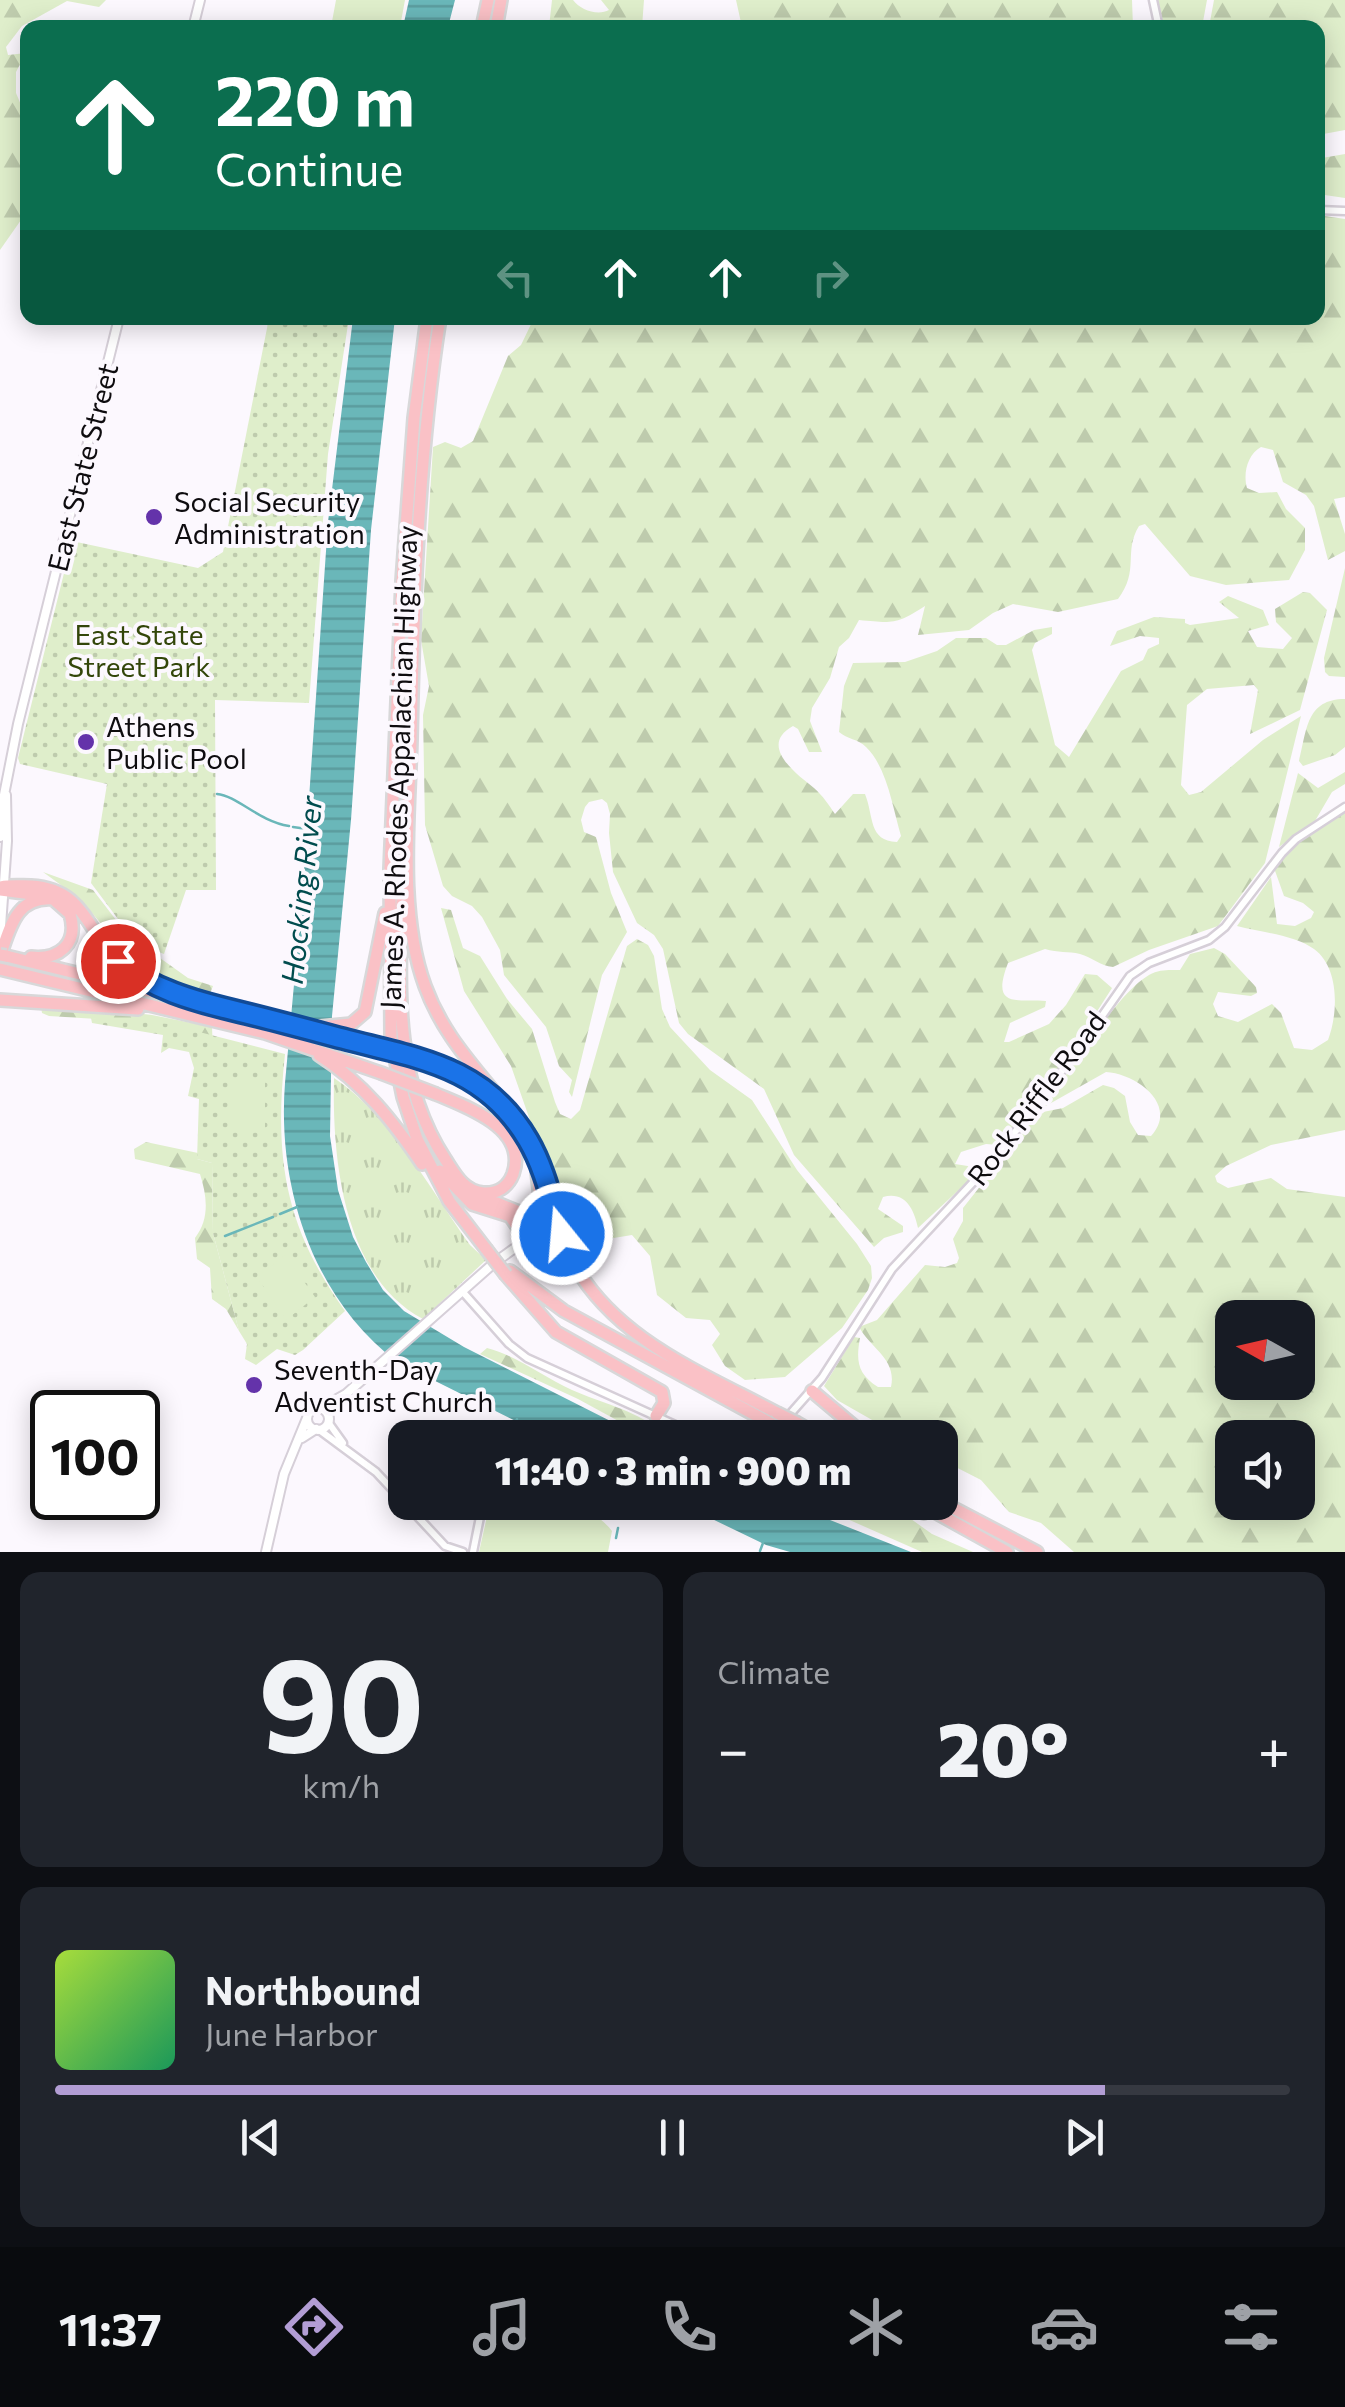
<!DOCTYPE html>
<meta charset="utf-8">
<style>
:root{--surface:#171b24;--page:#20242c;--text:#f1f3f6;--muted:#9ea1a6;--line:#363941;--accent:#b29dd4}
body{margin:0;font-family:Commissioner,sans-serif;background:var(--page);color:var(--text);height:100vh;display:flex;flex-direction:column;font-size:38px;white-space:nowrap}
*{box-sizing:border-box;margin:0}
p{font-size:32px;color:var(--muted)}
.icon{flex:none;width:55px;height:55px;fill:none;stroke:currentColor;stroke-width:2;stroke-linecap:round;stroke-linejoin:round}
.map{position:relative;height:1552px;overflow:hidden}
.sheet{display:flex;flex-direction:column;gap:20px;padding:20px;background:#0d0f14;flex:1}
.sheet>*{flex:none}
.top-card{position:absolute;left:20px;top:20px;width:1305px;height:305px;border-radius:20px;box-shadow:0 5px 25px #0003;background:#0b6e4f;color:#fff;overflow:hidden}
.needle{width:65px;rotate:278deg}
.buttons{position:absolute;left:1215px;top:1300px;display:grid;gap:20px}
.buttons a{display:grid;place-items:center;width:100px;height:100px;border-radius:20px;background:var(--surface);box-shadow:0 5px 25px #0003;font-size:50px}
.speed{position:absolute;left:30px;top:1390px;display:flex;gap:20px;font-size:50px;font-weight:700;text-align:center}
.speed>*{display:grid;place-content:center;width:130px;height:130px;border-radius:50%;background:var(--surface);box-shadow:0 5px 25px #0003;line-height:1}
.speed .limit{border:5px solid #111;border-radius:15px;background:#fff;color:#111}
.pin{position:absolute;display:grid;place-items:center;width:85px;height:85px;color:#fff;margin:-42px;border:5px solid #fff;border-radius:50%;box-shadow:0 2px 10px #0007}
.me{position:absolute;width:110px;margin:-55px;rotate:343deg;stroke-linejoin:round;filter:drop-shadow(0 0 8px #0008)}
.turn{display:flex;align-items:center;gap:35px;height:210px;padding:0 30px;font-size:45px}
.turn .icon{width:130px;height:130px;stroke-width:2.5}
.turn b{display:block;font-size:70px;line-height:85px}
.lanes{display:flex;align-items:center;height:95px;padding:0 30px;background:#0003;justify-content:center;gap:50px;direction:ltr}
.lanes .off{opacity:.35}
.big{font-size:75px;font-weight:800;line-height:1.1}
.sheet .card{flex:1;display:flex;flex-direction:column;justify-content:center;gap:15px;min-width:0;padding:0 35px;border-radius:20px;background:var(--page)}
.sheet .dial{align-items:center;gap:0}
.dial b{font-size:130px;line-height:1}
.song{display:flex;align-items:center;gap:30px}
.cover{width:120px;height:120px;border-radius:15px;background:linear-gradient(135deg,hsl(80 70% 55%),hsl(150 70% 35%))}
.played{height:10px;border-radius:5px;background:linear-gradient(90deg,var(--accent) 85%,var(--line) 85%)}
.keys{display:flex;justify-content:space-around;direction:ltr}
.heat{display:flex;justify-content:space-between;align-items:center;font-size:55px;direction:ltr}
.sheet .tiles{flex:1;display:grid;gap:20px;grid-template-columns:1fr 1fr}
.card:last-child{grid-column:span 2}
.trip{position:absolute;left:388px;top:1420px;width:570px;height:100px;border-radius:20px;background:var(--surface);box-shadow:0 5px 25px #0003;font-weight:800;line-height:100px;text-align:center}
.dock{display:flex;height:160px;justify-content:space-around;align-items:center;background:#090b0e;color:var(--muted)}
.dock .icon{width:70px;height:70px}
.dock .current{color:var(--accent)}
.dock b{font-size:45px;color:var(--text)}
.map>svg:first-child{display:block}
</style>
<div class="map">
<svg width="1345" height="1552" viewBox="0 0 1345 1552">
<defs>
<pattern id="grass-tufts" width="24" height="20" patternUnits="userSpaceOnUse" patternTransform="scale(2.5)"><rect width="24" height="20" fill="#dfeecb"/><path d="M3 7l-1-3M5 7V3M7 7l1-3M15 17l-1-3M17 17v-4M19 17l1-3" fill="none" stroke="#becbad"/></pattern>
<pattern id="forest-firs" width="22" height="20" patternUnits="userSpaceOnUse" patternTransform="scale(2.5)"><rect width="22" height="20" fill="#dfeecb"/><path d="M5 1l3.5 6h-7zM16 11l3.5 6h-7z" fill="#becbad"/></pattern>
<pattern id="park-dots" width="8" height="8" patternUnits="userSpaceOnUse" patternTransform="scale(2.5)"><rect width="8" height="8" fill="#dfeecb"/><path d="M2 2h.1M6 6h.1" fill="none" stroke="#becbad" stroke-width="1.8" stroke-linecap="round"/></pattern>
<pattern id="water-rules" width="6" height="5" patternUnits="userSpaceOnUse" patternTransform="scale(2.5)"><rect width="6" height="5" fill="#6ab7b9"/><path d="M0 2.5h6" fill="none" stroke="#5b9c9e"/></pattern>
</defs>
<rect width="100%" height="100%" fill="#fcf8fe"/>
<!-- grass -->
<path fill="url(#grass-tufts)" d="M 334,1078 C 393,1118 429,1188 470,1245 L 486,1260 L 423,1319 C 343,1277 332,1158 334,1078 Z"/>
<!-- forest -->
<path fill="url(#forest-firs)" fill-rule="evenodd" d="M 0,0 L 106,0 L 99,7 L 67,1 L 22,26 L 6,47 L 8,55 L 26,53 L 16,72 L 16,93 L 27,119 L 28,210 L 0,250 Z
M 552,0 L 573,0 C 580,10 598,16 609,10 L 601,0 L 644,0 L 642,27 L 549,27 Z
M 736,0 L 1132,0 L 1133,27 L 742,27 Z
M 1158,0 L 1207,0 L 1202,27 L 1164,27 Z
M 1214,0 L 1345,0 L 1345,130 L 1318,135 L 1318,28 L 1209,27 Z
M 1345,154 L 1345,198 L 1318,194 L 1318,155 L 1322,158 Z
M 1318,215 L 1345,219 L 1345,497 L 1334,499 L 1345,534 L 1345,551 L 1328,560 L 1314,506 L 1306,495 L 1283,482 L 1273,450 L 1261,447 C 1247,455 1243,474 1247,488 L 1259,493 L 1277,492 L 1286,509 L 1305,528 L 1305,550 L 1289,580 L 1226,585 L 1190,576 L 1145,524 L 1139,526 C 1123,552 1140,570 1118,599 L 1058,612 L 1013,604 L 993,613 L 969,630 L 918,635 L 925,606 C 896,625 892,623 859,620 L 849,638 L 839,647 L 830,678 L 812,708 L 810,721 L 822,752 L 809,752 L 798,729 L 793,726 C 757,746 798,775 814,788 C 823,796 829,805 835,814 L 853,794 L 865,794 C 874,816 868,841 897,842 L 901,836 C 893,809 887,767 866,747 C 858,739 847,739 839,732 L 844,686 L 853,663 L 905,662 L 937,651 L 956,638 L 986,638 L 997,645 L 1006,645 L 1034,630 L 1052,627 L 1052,634 L 1035,643 L 1032,650 L 1055,745 L 1069,757 L 1121,671 L 1143,660 L 1148,649 L 1159,644 L 1159,638 L 1140,636 L 1110,646 L 1117,631 L 1154,617 L 1185,619 L 1185,623 L 1190,625 L 1239,618 L 1219,602 L 1228,596 L 1263,610 L 1269,625 L 1248,631 L 1257,647 L 1283,649 L 1292,638 L 1276,622 L 1275,609 L 1303,592 L 1310,593 L 1327,610 L 1300,710 L 1250,734 L 1258,690 L 1254,685 L 1207,689 L 1187,705 L 1181,785 L 1189,795 L 1201,792 L 1263,740 L 1301,716 L 1265,863 L 1218,926 L 1149,950 L 1113,967 C 1100,966 1092,957 1080,954 C 1068,951 1058,953 1045,949 L 1008,963 C 990,1010 1018,998 1046,1001 L 1045,1007 L 1010,1023 L 1004,1042 L 1009,1042 L 1049,1024 L 1066,1005 L 1085,974 L 1097,975 L 1112,988 L 1071,1052 L 999,1145 L 986,1144 L 961,1152 L 955,1164 L 974,1167 L 977,1173 L 918,1228 C 914,1210 906,1191 883,1197 L 878,1209 L 903,1226 L 903,1232 L 884,1238 L 874,1247 L 794,1155 L 764,1089 L 688,1034 L 679,1023 L 663,949 L 654,935 L 637,923 L 613,872 L 609,833 L 610,814 L 607,803 L 602,799 L 589,802 L 585,807 L 581,820 L 584,832 L 596,837 L 611,893 L 627,932 L 602,975 L 572,1097 L 569,1092 L 572,1080 L 559,1066 L 546,1027 L 504,975 L 500,950 L 482,917 L 472,906 L 452,896 L 443,886 L 425,825 L 423,715 L 429,686 L 421,640 L 433,447 L 445,442 L 461,448 L 473,441 L 508,356 L 521,345 L 534,318 L 1318,318 Z
M 1345,568 L 1345,677 L 1329,676 L 1325,672 L 1324,658 Z
M 1345,699 L 1345,747 L 1335,755 L 1303,766 L 1299,761 C 1307,730 1306,699 1345,699 Z
M 1345,772 L 1345,784 L 1332,792 L 1315,821 L 1279,847 L 1298,773 L 1318,788 Z
M 1345,812 L 1345,1130 L 1271,1145 L 1226,1166 L 1215,1176 L 1217,1182 L 1228,1188 L 1271,1178 L 1287,1189 L 1345,1197 L 1345,1552 L 1074,1552 L 1041,1523 L 1009,1512 L 981,1480 L 940,1459 L 940,1438 L 902,1437 L 837,1400 L 824,1386 L 854,1337 L 860,1338 C 856,1360 857,1374 878,1387 L 891,1387 C 897,1359 871,1349 859,1327 L 877,1320 L 925,1265 L 945,1267 L 957,1263 L 959,1258 L 953,1239 L 963,1221 L 963,1208 L 1038,1113 L 1063,1108 L 1103,1085 L 1114,1088 L 1125,1096 L 1130,1122 L 1138,1135 L 1151,1136 C 1179,1105 1137,1074 1106,1072 L 1044,1107 C 1068,1074 1116,994 1149,975 C 1160,969 1168,970 1180,970 L 1190,954 L 1214,948 L 1225,954 L 1256,987 L 1257,993 L 1251,996 L 1218,992 L 1213,1004 L 1218,1016 L 1238,1022 L 1272,1004 L 1281,1013 L 1294,1048 L 1312,1050 L 1328,1040 C 1338,1014 1340,968 1314,949 C 1295,935 1260,932 1237,926 L 1271,877 L 1277,924 L 1295,926 L 1311,918 L 1314,912 L 1303,903 L 1284,896 L 1274,868 L 1295,842 ZM 1232,1318 L 1298,1318 L 1298,1382 L 1232,1382 ZM 1232,1438 L 1298,1438 L 1298,1502 L 1232,1502 Z
M 43,872 L 93,890 L 136,946 L 160,958 L 188,978 L 213,986 L 209,996 L 159,979 L 139,968 L 80,899 Z
M 441,908 L 451,910 L 463,948 L 480,956 L 507,999 L 532,1029 L 555,1102 L 560,1114 L 571,1119 L 580,1110 L 627,946 L 637,939 L 648,945 L 654,956 L 662,1009 L 670,1027 L 710,1070 L 752,1100 L 797,1170 L 857,1244 L 871,1266 L 872,1278 L 868,1290 L 842,1328 L 785,1377 L 745,1380 L 725,1366 L 712,1345 L 720,1334 L 710,1320 L 686,1318 L 657,1295 L 650,1256 L 632,1235 L 583,1243 L 572,1240 L 511,1066 L 464,991 Z
M 76,1006 L 152,1015 L 212,1027 L 213,1052 L 168,1032 L 97,1019 L 49,1016 L 42,1013 L 41,1007 Z
M 146,1142 L 198,1153 L 197,1159 L 212,1163 L 213,1233 L 239,1331 L 226,1309 L 212,1299 L 210,1268 L 197,1259 L 195,1238 C 210,1219 207,1196 200,1174 L 135,1159 L 134,1149 Z
M 487,1348 C 518,1356 543,1377 572,1390 C 601,1403 632,1409 658,1429 L 656,1436 L 644,1435 L 578,1399 L 480,1354 Z
M 881,1507 L 897,1509 L 932,1534 L 973,1552 L 922,1552 L 845,1518 L 853,1511 Z"/>
<!-- park -->
<path fill="url(#park-dots)" d="M 269,318 L 349,318 L 328,454 L 309,703 L 215,700 L 216,890 L 186,890 L 164,954 L 136,943 L 91,883 L 107,784 L 20,764 L 18,758 L 72,541 L 198,568 L 223,552 Z
M 91,1018 L 168,1024 L 285,1054 C 274,1157 284,1226 345,1311 L 303,1350 L 295,1355 L 277,1349 L 256,1365 L 245,1359 L 247,1344 L 239,1331 L 213,1233 L 212,1163 L 197,1159 L 199,1099 L 188,1096 L 194,1068 L 189,1052 L 169,1048 L 161,1053 L 163,1035 L 92,1023 Z"/>
<!-- pitch -->
<path fill="#dfeecb" d="M 336,0 L 405,0 L 400,27 L 331,27 Z
M 229,1079 L 265,1079 L 265,1131 L 229,1131 Z
M 285,1255 L 315,1297 L 286,1320 L 257,1277 Z
M 490,1503 C 532,1502 583,1494 612,1531 L 608,1552 L 479,1552 Z"/>
<!-- water -->
<path fill="url(#water-rules)" d="M 409,0 L 455,0 L 448,27 L 403,27 Z
M 353,318 L 395,318 L 371,530 L 351,820 L 332,1016 L 330,1136 L 338,1190 L 353,1237 L 366,1262 L 383,1290 L 404,1311 L 464,1347 L 642,1437 L 548,1437 L 397,1362 C 312,1297 277,1186 285,1083 L 303,886 L 328,522 Z
M 679,1503 L 787,1503 L 911,1552 L 790,1552 L 766,1545 Z"/>
<g fill="none" stroke-linecap="round" stroke-linejoin="round">
<!-- stream -->
<path stroke="#6ab7b9" stroke-width="2.5" d="M 217,794 C 238,796 258,821 289,826
M 293,827 L 307,829
M 280,1214 L 297,1207
M 225,1236 L 273,1217
M 509,1435 L 517,1419
M 669,1508 L 671,1502
M 487,1514 L 490,1502
M 616,1538 L 618,1528
M 760,1551 L 763,1543"/>
<!-- tertiary casing -->
<g stroke="#d6cfd8" stroke-width="11">
<path id="tertiary" d="M 1153,0 L 1159,28
M 1318,210 L 1345,211
M 462,1291 L 509,1344 L 527,1358 L 704,1438
M 328,1422 L 343,1443
M 318,1429 L 376,1472 L 445,1546 L 463,1552
M 769,1438 L 822,1378 L 892,1269 L 992,1162 L 1081,1046 L 1130,976 L 1149,963 L 1209,940 L 1225,927 L 1282,853 L 1296,839 L 1345,807
M 473,1552 L 483,1502"/>
</g>
<!-- secondary casing -->
<g stroke="#d6cfd8" stroke-width="12">
<path id="secondary" d="M 193,28 L 200,0
M 0,837 L 2,805 L 18,724 L 119,318
M 0,940 L 7,841 L 6,795
M519 1230a13 13 0 1 1 26 0a13 13 0 1 1-26 0Z
M 321,1408 L 346,1394 L 494,1263 L 519,1245 L 530,1242
M307 1419a11 11 0 1 1 22 0a11 11 0 1 1-22 0Z
M 302,1438 L 316,1429
M 266,1552 L 284,1474 L 307,1418"/>
</g>
<!-- motorway casing -->
<g stroke="#d8d8d9" stroke-width="16">
<path id="motorway" d="M 482,28 L 488,0
M 496,28 L 501,0
M 427,318 L 414,418 L 402,581 L 390,869 L 391,1038 L 403,1097 L 417,1139 L 449,1201 L 486,1249
M 440,318 C 418,458 414,598 411,739 C 409,817 398,912 425,986 C 449,1052 497,1085 529,1142 C 549,1178 553,1219 570,1256 C 609,1337 702,1373 777,1413
M 0,887 C 10,885 20,886 31,886 C 83,889 86,928 116,959 C 131,975 150,983 170,991
M 0,890 L 40,895
M 402,901 C 399,990 394,1081 445,1159 C 455,1174 463,1191 483,1193 C 497,1194 508,1187 513,1174 C 529,1128 466,1107 436,1094
M 0,956 C 10,928 16,896 53,899 L 70,914 C 79,944 59,960 31,957
M 6,956 L 376,1046
M 0,969 L 265,1033 L 381,1073
M 0,1000 L 138,1009
M 320,1027 L 351,1024 L 365,1012 L 385,913
M 319,1055 C 363,1083 393,1121 422,1164
M 427,1059 L 457,1072 L 484,1091
M 440,1171 L 472,1204 L 510,1216 L 519,1229
M 537,1172 L 543,1222
M 475,1194 L 531,1217
M 510,1271 L 564,1311 L 768,1422
M 506,1275 L 556,1332 L 662,1392 L 664,1403 L 656,1416
M 812,1391 L 868,1438
M 797,1423 L 823,1438
M 940,1501 L 1037,1552
M 901,1502 L 924,1513
M 917,1502 L 1007,1552"/>
</g>
<!-- tertiary -->
<use href="#tertiary" stroke="#fff" stroke-width="6"/>
<!-- secondary -->
<use href="#secondary" stroke="#fff" stroke-width="8"/>
<!-- motorway -->
<use href="#motorway" stroke="#fac1c6" stroke-width="11"/>
<!-- motorway-bridge casing -->
<g stroke="#d8d8d9" stroke-width="16" stroke-linecap="butt">
<path id="motorway-bridge" d="M 0,955 L 6,956
M 376,1046 L 427,1059
M 381,1073 L 436,1094
M 486,1249 L 506,1275
M 777,1413 L 797,1423
M 768,1422 L 788,1433"/>
</g>
<!-- motorway-bridge -->
<use href="#motorway-bridge" stroke="#fac1c6" stroke-width="11"/>
</g>
<g fill="none" stroke-linecap="round" stroke-linejoin="round">
<!-- route casing -->
<g stroke="#114b97" stroke-width="25">
<path id="route" d="M 118,961 C 151,989 194,1001 236,1011 C 273,1020 310,1030 348,1040 C 422,1059 486,1068 528,1140 C 545,1169 552,1203 562,1234"/>
</g>
<!-- route -->
<use href="#route" stroke="#1a73e8" stroke-width="18"/>
</g>
<!-- markers -->
<g fill="#6433aa" stroke="#fcf8fe" stroke-width="4">
<circle cx="154" cy="517" r="10"/>
<circle cx="86" cy="742" r="10"/>
<circle cx="254" cy="1385" r="10"/>
</g>
<g text-anchor="middle" dominant-baseline="central" stroke-width="8" stroke-linejoin="round" paint-order="stroke">
<!-- street labels -->
<g font-size="28" fill="#0e0c0f" stroke="#fcf8fe">
<text transform="translate(82 467) rotate(-76)">East State Street</text>
<text transform="translate(398 767) rotate(-88)">James A. Rhodes Appalachian Highway</text>
<text transform="translate(1036 1098) rotate(-53)">Rock Riffle Road</text>
</g>
<!-- poi labels -->
<g font-size="28" fill="#0e0c0f" stroke="#fcf8fe" text-anchor="start">
<text x="174" y="501">Social Security<tspan x="174" dy="32">Administration</tspan></text>
<text x="106" y="726">Athens<tspan x="106" dy="32">Public Pool</tspan></text>
<text x="274" y="1369">Seventh-Day<tspan x="274" dy="32">Adventist Church</tspan></text>
</g>
<!-- park labels -->
<g font-size="28" fill="#33460a" stroke="#fcf8fe">
<text x="139" y="634">East State<tspan x="139" dy="32">Street Park</tspan></text>
</g>
<!-- water labels -->
<g font-size="30" font-style="italic" fill="#014c4e" stroke="#fcf8fe">
<text transform="translate(300 890) rotate(-84)">Hocking River</text>
</g>
</g>
</svg>
<div class="buttons">
<a><svg class="needle" viewBox="-14 -14 28 28"><path d="M0-13l5 13h-10z" fill="#e53935"/><path d="M0 13l5-13h-10z" fill="#9ea1a6"/></svg></a>
<a><svg class="icon" aria-label="sound" viewBox="0 0 24 24"><path d="M4 9h4l5-4v14l-5-4H4zM17 9q2 3 0 6"/></svg></a>
</div>
<div class="speed"><div class="limit">100</div></div>
<div class="pin" style="left:118px;top:961px;background:#d93025"><svg class="icon" aria-label="arrive" viewBox="0 0 24 24"><path d="M6 21V4h12l-3 4 3 4H6"/></svg></div>
<svg class="me" style="left:562px;top:1234px" viewBox="-20 -20 40 40"><circle r="17" fill="#1a73e8" stroke="#fff" stroke-width="3"/><path d="M0-11L8 9 0 5-8 9z" fill="#fff"/></svg>
<div class="trip">11:40 · 3 min · 900 m</div>
<div class="top-card">
<div class="turn"><svg class="icon" aria-label="ahead" viewBox="0 0 24 24"><path d="M12 20V5M6 11l6-6 6 6"/></svg><div><b>220 m</b>Continue</div></div>
<div class="lanes"><svg class="icon off" aria-label="left" viewBox="0 0 24 24"><path d="M17 20v-9H6M10 6l-5 5 5 5"/></svg><svg class="icon" aria-label="ahead" viewBox="0 0 24 24"><path d="M12 20V5M6 11l6-6 6 6"/></svg><svg class="icon" aria-label="ahead" viewBox="0 0 24 24"><path d="M12 20V5M6 11l6-6 6 6"/></svg><svg class="icon off" aria-label="right" viewBox="0 0 24 24"><path d="M7 20v-9h11M14 6l5 5-5 5"/></svg></div>
</div>
</div>
<section class="sheet">
<div class="tiles">
<div class="card dial"><b>90</b><p>km/h</p></div>
<div class="card"><p>Climate</p>
<div class="heat"><a>−</a><b class="big">20°</b><a>+</a></div>
</div>
<div class="card">
<div class="song"><i class="cover"></i><div><b>Northbound</b><p>June Harbor</p></div></div>
<div class="played"></div>
<div class="keys"><svg class="icon" aria-label="previous" viewBox="0 0 24 24"><path d="M18 5L8 12l10 7zM5 5v14"/></svg><svg class="icon" aria-label="pause" viewBox="0 0 24 24"><path d="M8 5v14M16 5v14"/></svg><svg class="icon" aria-label="next" viewBox="0 0 24 24"><path d="M6 5l10 7-10 7zM19 5v14"/></svg></div>
</div>
</div>
</section>
<nav class="dock">
<b>11:37</b>
<svg class="icon current" aria-label="directions" viewBox="0 0 24 24"><path d="M12 3l9 9-9 9-9-9zM9 14v-3h6M13 9l2 2-2 2"/></svg>
<svg class="icon" aria-label="music" viewBox="0 0 24 24"><path d="M9 18V5l10-2v13"/><circle cx="6" cy="18" r="3"/><circle cx="16" cy="16" r="3"/></svg>
<svg class="icon" aria-label="phone" viewBox="0 0 24 24"><path d="M5 4h4l2 5-3 2q2 4 5 5l2-3 5 2v4C11 20 4 13 5 4z"/></svg>
<svg class="icon" aria-label="climate" viewBox="0 0 24 24"><path d="M12 3v18M4 7l16 10M4 17L20 7"/></svg>
<svg class="icon" aria-label="car" viewBox="0 0 24 24"><path d="M5 17H2v-5l4-1 3-4h7l3 4 3 1v5h-3M9 17h6M6 11h13"/><circle cx="7" cy="17" r="2"/><circle cx="17" cy="17" r="2"/></svg>
<svg class="icon" aria-label="filters" viewBox="0 0 24 24"><path d="M4 7h16M4 17h16"/><circle cx="9" cy="7" r="2"/><circle cx="15" cy="17" r="2"/></svg>
</nav>
